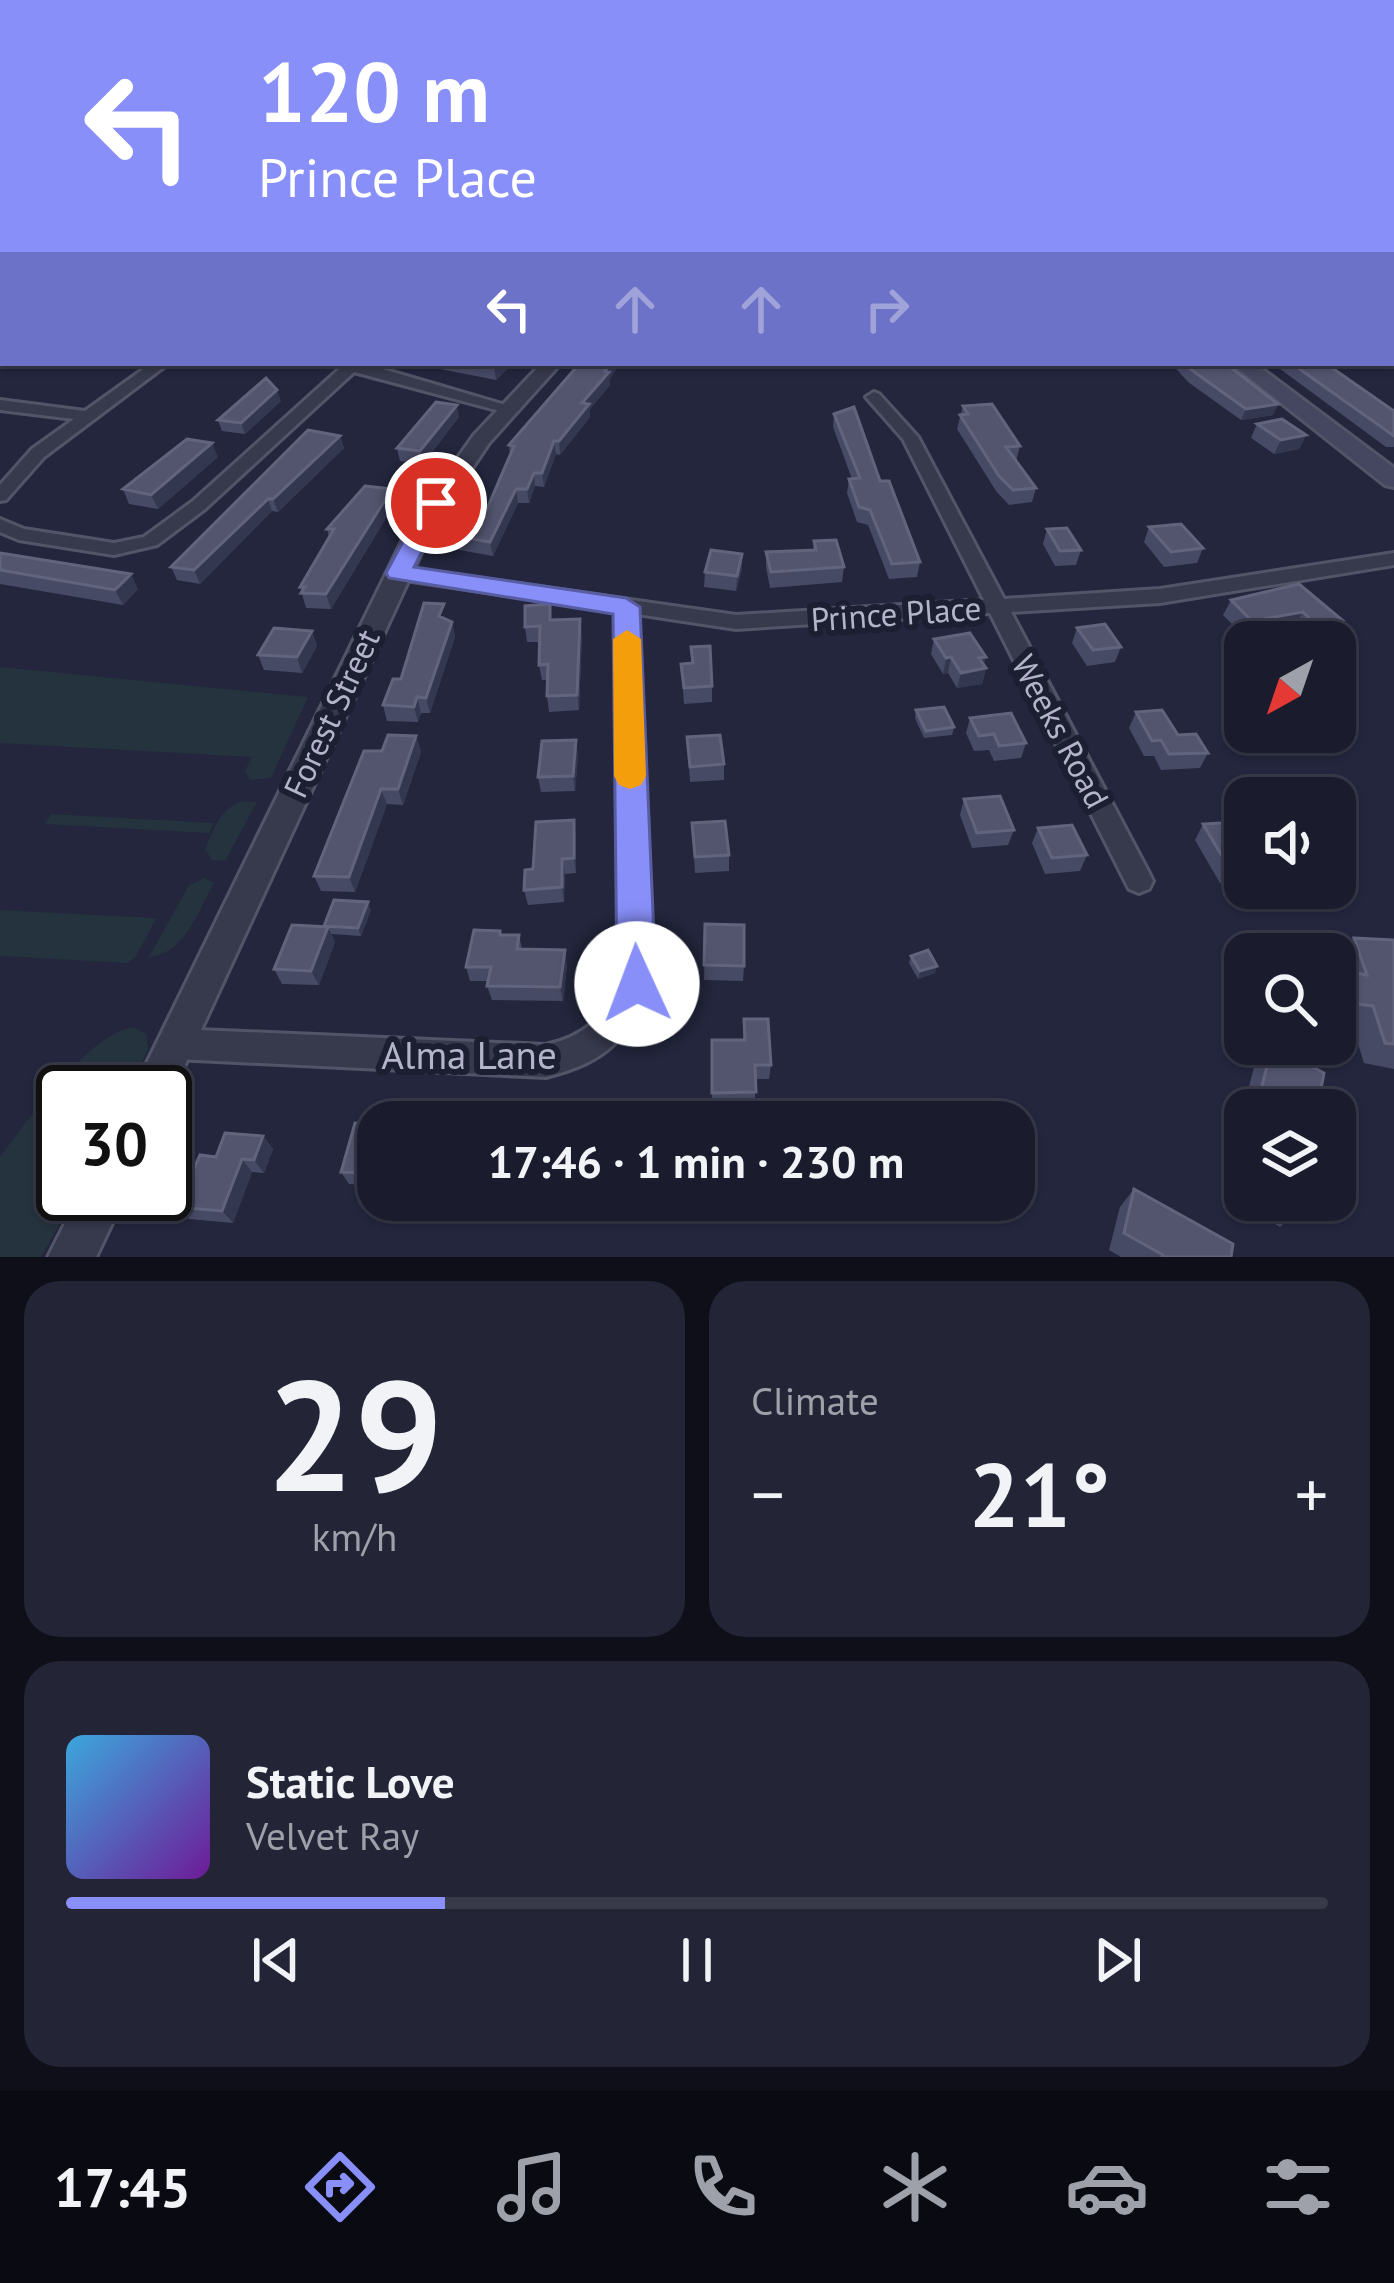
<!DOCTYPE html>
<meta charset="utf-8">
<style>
:root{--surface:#1a1c2e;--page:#232536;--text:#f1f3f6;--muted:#9fa1aa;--line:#383a4a;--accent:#888ff9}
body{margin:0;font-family:"PT Sans",sans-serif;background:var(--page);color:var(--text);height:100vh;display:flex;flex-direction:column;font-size:45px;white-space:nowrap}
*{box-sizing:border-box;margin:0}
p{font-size:39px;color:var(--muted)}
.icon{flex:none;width:66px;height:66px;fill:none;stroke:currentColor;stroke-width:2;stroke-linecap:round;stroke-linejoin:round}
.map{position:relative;height:1257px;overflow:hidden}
.panel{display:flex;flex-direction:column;gap:24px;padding:24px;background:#0e0f19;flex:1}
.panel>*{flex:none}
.guide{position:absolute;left:0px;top:0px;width:1395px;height:366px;box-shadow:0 3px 9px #0004,0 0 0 3px var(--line);background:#888ff9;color:#fff;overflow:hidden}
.needle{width:78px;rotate:220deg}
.controls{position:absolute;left:1224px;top:621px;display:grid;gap:24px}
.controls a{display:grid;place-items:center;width:132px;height:132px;border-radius:24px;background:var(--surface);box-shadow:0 3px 9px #0004,0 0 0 3px var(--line);font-size:60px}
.speed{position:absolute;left:36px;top:1065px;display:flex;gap:24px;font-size:60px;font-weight:700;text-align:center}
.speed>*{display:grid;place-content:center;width:156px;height:156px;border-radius:50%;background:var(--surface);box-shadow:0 3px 9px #0004,0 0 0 3px var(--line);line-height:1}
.speed .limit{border:6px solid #111;border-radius:18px;background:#fff;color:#111}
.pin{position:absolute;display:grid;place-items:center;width:102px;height:102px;color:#fff;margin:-51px;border:6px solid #fff;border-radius:50%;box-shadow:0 3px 12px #0007}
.me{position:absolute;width:132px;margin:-66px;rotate:358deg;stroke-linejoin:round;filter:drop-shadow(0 0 9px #0008)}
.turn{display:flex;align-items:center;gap:42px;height:252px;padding:0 60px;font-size:54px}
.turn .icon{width:156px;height:156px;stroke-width:2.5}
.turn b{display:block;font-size:84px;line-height:102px}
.lanes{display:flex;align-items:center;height:114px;padding:0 60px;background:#0003;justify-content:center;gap:60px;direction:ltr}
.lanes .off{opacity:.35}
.big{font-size:90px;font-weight:600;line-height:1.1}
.panel .tile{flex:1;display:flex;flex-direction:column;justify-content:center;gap:18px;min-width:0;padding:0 42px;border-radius:36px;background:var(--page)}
.panel .dial{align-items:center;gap:0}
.dial b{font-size:156px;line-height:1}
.song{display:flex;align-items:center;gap:36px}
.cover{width:144px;height:144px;border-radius:18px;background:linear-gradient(135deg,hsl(200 70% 55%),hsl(280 70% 35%))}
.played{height:12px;border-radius:6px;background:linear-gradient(90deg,var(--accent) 30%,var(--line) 30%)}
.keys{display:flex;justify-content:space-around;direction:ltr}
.heat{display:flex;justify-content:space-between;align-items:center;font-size:66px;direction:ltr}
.panel .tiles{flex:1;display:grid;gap:24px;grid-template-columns:1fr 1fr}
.tile:last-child{grid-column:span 2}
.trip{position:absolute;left:357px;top:1101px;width:678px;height:120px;border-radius:36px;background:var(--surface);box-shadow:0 3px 9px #0004,0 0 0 3px var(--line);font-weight:600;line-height:120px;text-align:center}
.tabs{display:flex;height:192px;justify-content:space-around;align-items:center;background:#0a0b12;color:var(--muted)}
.tabs .icon{width:84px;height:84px}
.tabs .current{color:var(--accent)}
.tabs b{font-size:54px;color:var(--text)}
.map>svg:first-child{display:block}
</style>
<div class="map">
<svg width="1394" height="1257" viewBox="0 0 1394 1257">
<rect width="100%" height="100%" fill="#23263d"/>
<!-- green -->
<path fill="#25333e" d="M 0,667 L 308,697 L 271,778 L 250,780 L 245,771 L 252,757 L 0,743 Z
M 241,802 L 257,802 L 225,861 L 212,860 L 205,849 C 214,830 220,808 241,802 Z
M 51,814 L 214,823 L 209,833 L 45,824 Z
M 204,878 L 214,883 C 198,911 185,954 149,957 L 189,885 Z
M 0,910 L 153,918 L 156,919 L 135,958 L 127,963 L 0,956 Z
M 134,1027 L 146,1034 L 148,1049 L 129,1092 L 63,1092 L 63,1194 L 77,1194 L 41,1257 L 0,1257 L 0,1157 C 28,1121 87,1034 134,1027 Z"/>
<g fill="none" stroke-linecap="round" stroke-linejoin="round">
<!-- minor casing -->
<g stroke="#525468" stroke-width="6">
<path id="minor" d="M 1392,233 L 1394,233 L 1394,241 L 1392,241 Z
M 1392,255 L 1394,255 L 1394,263 L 1392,263 Z
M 0,286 L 3,286 L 3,294 L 0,294 Z
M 152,363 L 169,363 L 44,457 L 6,500 L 0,501 L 0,485 L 32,449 L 74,419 L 0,410 L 0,400 L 85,411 Z
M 346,363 L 362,363 L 519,409 L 511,414 L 354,372 L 205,509 L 157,545 L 114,555 L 19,540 L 0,532 L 0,519 L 24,529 L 114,543 L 144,537 L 193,501 Z
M 874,392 L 879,394 L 918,437 L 1004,599 L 1160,589 L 1394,553 L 1394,565 L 1160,603 L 1011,612 L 1149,873 L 1153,881 L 1149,889 L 1139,893 L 1129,889 L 990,613 L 736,629 L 637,614 L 651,984 C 625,1041 608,1061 546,1077 L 176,1059 L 165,1055 L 161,1044 L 165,1033 L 176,1029 L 546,1045 C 585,1036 603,1018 621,983 L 616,611 L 398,579 L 388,573 L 398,567 L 736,615 L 984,600 L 903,439 L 866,397 Z"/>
</g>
<!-- tertiary casing -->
<g stroke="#525468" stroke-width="6">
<path id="tertiary" d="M 542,363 L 561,363 L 489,443 L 434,525 L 165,1108 L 165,1092 L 134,1092 L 140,1077 L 410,525 L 474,435 Z
M 80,1194 L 126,1194 L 96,1257 L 48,1257 Z"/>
</g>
<!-- secondary casing -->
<g stroke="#525468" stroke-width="6">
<path id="secondary" d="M 1231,363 L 1254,363 L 1394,468 L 1394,487 L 1385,485 Z"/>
</g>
<!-- minor -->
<use href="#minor" fill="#37394d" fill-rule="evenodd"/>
<!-- tertiary -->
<use href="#tertiary" fill="#37394d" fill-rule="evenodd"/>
<!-- secondary -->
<use href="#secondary" fill="#454760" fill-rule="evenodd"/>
</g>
<!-- wall -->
<path fill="#474a65" d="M 409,363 L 513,363 L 496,380 Z
M 1171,363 L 1225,363 L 1278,404 L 1273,415 L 1241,420 L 1188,382 Z
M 1272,363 L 1329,363 L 1328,366 L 1394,411 L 1394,447 L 1386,447 Z
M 610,379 L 610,385 L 590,409 L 590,417 L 560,455 L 556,454 L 544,487 L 535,486 L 529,503 L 518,503 L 493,556 L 454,549 L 451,535 L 483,518 L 510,456 L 509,445 Z
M 281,401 L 245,434 L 222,431 L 218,420 Z
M 963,406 L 1020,446 L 1016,461 L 1036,488 L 1032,502 L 1009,505 L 996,491 L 957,429 Z
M 834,414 L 880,481 L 920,562 L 917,577 L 889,579 L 868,525 L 857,522 L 847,493 L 849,479 L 852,479 L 833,427 Z
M 459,417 L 423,464 L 400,461 L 397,448 Z
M 1257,424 L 1306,435 L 1299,449 L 1274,454 L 1251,438 Z
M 340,436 L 344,448 L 278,512 L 272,511 L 200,584 L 177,580 L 171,567 Z
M 218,457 L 158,509 L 129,504 L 123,489 Z
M 392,489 L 395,503 L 331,609 L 306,608 L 300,587 L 329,537 L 327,529 Z
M 1149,527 L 1203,548 L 1197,563 L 1164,567 L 1144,542 Z
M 1047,529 L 1081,550 L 1076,565 L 1055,566 L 1043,544 Z
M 814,541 L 844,567 L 842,582 L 770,588 L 766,567 L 766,552 L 813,550 Z
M 0,553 L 138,589 L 123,605 L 0,584 Z
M 742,554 L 742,569 L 736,591 L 704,587 L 705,572 Z
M 1231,600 L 1342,620 L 1333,635 L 1306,639 L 1295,627 L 1244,636 L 1223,615 Z
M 447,620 L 452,622 L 455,637 L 430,713 L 421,713 L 418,722 L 387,721 L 383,705 Z
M 552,620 L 582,634 L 579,710 L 549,712 L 547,696 L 547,680 L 542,680 L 539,665 L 540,642 L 527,642 L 525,627 Z
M 1077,628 L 1121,647 L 1115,662 L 1087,666 L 1072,643 Z
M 312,631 L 317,646 L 302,673 L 264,670 L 258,655 Z
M 934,639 L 984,665 L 986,668 L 982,684 L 957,688 L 948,673 L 943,674 L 931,654 Z
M 691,647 L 712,686 L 712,702 L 684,704 L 681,664 L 691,664 Z
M 916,710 L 954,727 L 952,735 L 924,738 L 915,718 Z
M 1136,712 L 1208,753 L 1200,768 L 1161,770 L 1154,756 L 1144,756 L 1129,728 Z
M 970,718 L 1026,743 L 1021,758 L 994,761 L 989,750 L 974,751 L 966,733 Z
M 416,736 L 421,752 L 403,805 L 387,804 L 355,892 L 321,891 L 314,876 L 382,751 Z
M 687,737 L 724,764 L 724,780 L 690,782 Z
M 576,740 L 578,756 L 575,791 L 541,792 L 538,777 Z
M 964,799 L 1014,830 L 1008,845 L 972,848 L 960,815 Z
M 692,823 L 729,855 L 729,871 L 695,873 Z
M 1203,824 L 1245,835 L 1245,881 L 1220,883 L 1195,840 Z
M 1038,828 L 1087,855 L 1080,871 L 1045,874 L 1032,843 Z
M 576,835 L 576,873 L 565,874 L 564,902 L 528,905 L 524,890 L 533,869 Z
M 371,910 L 361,936 L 331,934 L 335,942 L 319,985 L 282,984 L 274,969 L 324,927 Z
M 705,924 L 744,966 L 743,981 L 704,980 Z
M 501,935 L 519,935 L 522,949 L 567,965 L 563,1001 L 492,1000 L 487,986 L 488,981 L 470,981 L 466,967 Z
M 1354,938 L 1394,940 L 1394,1069 L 1364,1063 L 1353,1028 L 1337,1025 L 1335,984 L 1341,977 L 1335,960 Z
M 911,956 L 935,973 L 918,979 L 909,963 Z
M 744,1019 L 771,1065 L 769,1079 L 755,1079 L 755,1106 L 712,1106 L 712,1040 L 743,1040 Z
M 1272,1046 L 1327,1110 L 1245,1110 L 1245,1200 L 1302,1200 L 1300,1210 L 1280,1227 L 1231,1199 L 1240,1163 L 1231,1159 L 1254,1067 Z
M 378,1125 L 378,1200 L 395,1200 L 394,1203 L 372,1202 L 364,1190 L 365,1185 L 349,1184 L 341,1172 Z
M 263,1136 L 273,1149 L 264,1173 L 252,1172 L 233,1223 L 189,1219 L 177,1207 L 216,1157 Z
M 1134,1189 L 1231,1257 L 1121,1257 L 1109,1250 L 1120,1207 Z
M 541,1200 L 634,1200 L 631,1217 L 544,1210 Z"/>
<!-- shaded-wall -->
<path fill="#343750" d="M 498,363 L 513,363 L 496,380 L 494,367 Z
M 611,363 L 620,363 L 610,379 L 610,385 L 590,409 L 590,417 L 560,455 L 559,441 L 582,403 Z
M 277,390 L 281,401 L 245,434 L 241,423 Z
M 1278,404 L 1273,415 L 1241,420 L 1246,409 Z
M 457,405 L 459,417 L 423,464 L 420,451 Z
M 1306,435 L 1299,449 L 1274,454 L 1281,440 Z
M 340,436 L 344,448 L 278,512 L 273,499 Z
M 554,441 L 556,454 L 544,487 L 542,473 Z
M 212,443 L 218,457 L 158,509 L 151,495 Z
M 534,473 L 535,486 L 529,503 L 527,489 Z
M 392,489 L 395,503 L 331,609 L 326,594 Z
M 516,489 L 518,503 L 493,556 L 490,542 Z
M 268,499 L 272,511 L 200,584 L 194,570 Z
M 742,554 L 742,569 L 736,591 L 737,576 Z
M 131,574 L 138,589 L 123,605 L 115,590 Z
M 1303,612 L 1295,627 L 1244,636 L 1252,621 Z
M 580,619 L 582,634 L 579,710 L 577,695 Z
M 452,622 L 455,637 L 430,713 L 426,698 Z
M 312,631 L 317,646 L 302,673 L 297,657 Z
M 951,657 L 948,673 L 943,674 L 946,658 Z
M 986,657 L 983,669 L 986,668 L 982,684 L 957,688 L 961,673 L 979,658 Z
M 417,697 L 421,713 L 418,722 L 414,707 Z
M 416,736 L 421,752 L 403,805 L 398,789 Z
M 576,740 L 578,756 L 575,791 L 573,776 Z
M 381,789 L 387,804 L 355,892 L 349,877 Z
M 574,820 L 576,835 L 576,873 L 574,858 Z
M 562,859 L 565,874 L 564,902 L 562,887 Z
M 368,902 L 371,910 L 361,936 L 358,928 Z
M 328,927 L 335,942 L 319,985 L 311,971 Z
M 565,950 L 567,965 L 563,1001 L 560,987 Z
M 937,966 L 935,973 L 918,979 L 920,971 Z
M 263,1136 L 273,1149 L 264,1173 L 254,1160 Z
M 242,1159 L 252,1172 L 233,1223 L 222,1211 Z"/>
<!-- building -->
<path fill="#53556f" stroke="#62647d" stroke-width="3" d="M 470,363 L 498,363 L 494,367 Z
M 580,363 L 611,363 L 605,371 L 609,372 L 582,403 L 589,404 L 559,441 L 554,441 L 542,473 L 534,473 L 527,489 L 516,489 L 490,542 L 451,535 L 461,516 L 483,518 L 514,446 L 509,445 Z
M 1185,363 L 1225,363 L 1278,404 L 1246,409 L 1193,371 Z
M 1291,363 L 1325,363 L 1394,411 L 1394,436 Z
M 266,378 L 277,390 L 241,423 L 218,420 Z
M 436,402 L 457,405 L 420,451 L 397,448 Z
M 992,404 L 1020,446 L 1006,447 L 1036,488 L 1013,490 L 999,476 L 960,415 L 968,414 L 963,406 Z
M 854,407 L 880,481 L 889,481 L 920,562 L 892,564 L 870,510 L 859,507 L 849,479 L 860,478 L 834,414 Z
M 1282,419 L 1306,435 L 1281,440 L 1257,424 Z
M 308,430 L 340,436 L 273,499 L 268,499 L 194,570 L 171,567 Z
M 187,439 L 212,443 L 151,495 L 123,489 Z
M 365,486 L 392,489 L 326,594 L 301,593 L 305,587 L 300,587 L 334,529 L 327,529 Z
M 1181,524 L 1203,548 L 1171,552 L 1149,527 Z
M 1067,528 L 1081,550 L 1060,551 L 1047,529 Z
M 836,540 L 844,567 L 771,572 L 766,552 L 816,550 L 814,541 Z
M 711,550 L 742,554 L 737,576 L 705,572 Z
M 0,553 L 131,574 L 115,590 L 0,570 Z
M 1299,584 L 1342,620 L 1314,623 L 1303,612 L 1252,621 L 1231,600 Z
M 424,603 L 444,604 L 439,616 L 452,622 L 426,698 L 417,697 L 414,707 L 383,705 L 393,679 L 401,679 Z
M 550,604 L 550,620 L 580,619 L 577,695 L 547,696 L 548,664 L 539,665 L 540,626 L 525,627 L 525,606 Z
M 1105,624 L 1121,647 L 1093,650 L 1077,628 Z
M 274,628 L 312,631 L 297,657 L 258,655 Z
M 970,633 L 986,657 L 979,658 L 986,668 L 961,673 L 951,657 L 946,658 L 934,639 Z
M 710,646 L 712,686 L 684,688 L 681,664 L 693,663 L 691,647 Z
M 944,707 L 954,727 L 926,731 L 916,710 Z
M 1162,710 L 1178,735 L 1196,734 L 1208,753 L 1169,754 L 1161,740 L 1152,741 L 1136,712 Z
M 1011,713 L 1026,743 L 999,746 L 994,734 L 979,736 L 970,718 Z
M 388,735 L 416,736 L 398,789 L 381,789 L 349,877 L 314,876 L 364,751 L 382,751 Z
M 720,735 L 724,764 L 690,767 L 687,737 Z
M 576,740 L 573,776 L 538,777 L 542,741 Z
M 1000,796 L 1014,830 L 977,833 L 964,799 Z
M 574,820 L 574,858 L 562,859 L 562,887 L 524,890 L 525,870 L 533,869 L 536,822 Z
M 725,821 L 729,855 L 695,857 L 692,823 Z
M 1237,822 L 1245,835 L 1245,867 L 1229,868 L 1203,824 Z
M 1072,825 L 1087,855 L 1052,858 L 1038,828 Z
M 334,900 L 368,902 L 358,928 L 324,926 Z
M 705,924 L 744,925 L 744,966 L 704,965 Z
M 292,925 L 328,927 L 311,971 L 274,969 Z
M 474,930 L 500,931 L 500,935 L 519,935 L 517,949 L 565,950 L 560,987 L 487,986 L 491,967 L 466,967 Z
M 1354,938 L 1394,940 L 1394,1044 L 1385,1043 L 1373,1006 L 1356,1004 L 1346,971 L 1367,975 Z
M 928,950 L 937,966 L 920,971 L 911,956 Z
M 744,1019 L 768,1019 L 771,1065 L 755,1065 L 756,1092 L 712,1093 L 712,1040 L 745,1040 Z
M 1272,1046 L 1324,1073 L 1319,1099 L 1328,1104 L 1327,1110 L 1256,1110 Z
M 355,1123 L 378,1125 L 378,1191 L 364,1190 L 369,1173 L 341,1172 Z
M 225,1133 L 263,1136 L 254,1160 L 242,1159 L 222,1211 L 177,1207 L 200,1155 L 216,1157 Z
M 1134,1189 L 1233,1244 L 1231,1257 L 1162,1257 L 1163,1255 L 1124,1233 Z
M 559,1200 L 631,1200 L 630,1205 Z
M 1283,1200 L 1302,1200 L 1300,1210 Z"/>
<!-- sky -->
<linearGradient id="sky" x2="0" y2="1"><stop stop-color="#131522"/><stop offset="0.51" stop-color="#3f4762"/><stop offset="1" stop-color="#3f4762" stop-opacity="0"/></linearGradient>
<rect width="1394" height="358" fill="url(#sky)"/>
<!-- route -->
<path fill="#888ff9" stroke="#585da2" stroke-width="3" d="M 436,496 L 447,503 L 414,567 L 626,598 L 640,607 L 656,984 L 650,996 L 637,1002 L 623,996 L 617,984 L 613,614 L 389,578 L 386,573 L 424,503 Z"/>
<!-- slow -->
<path fill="#f59e0b" d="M 627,630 L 641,639 L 646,776 L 641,785 L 630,789 L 619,785 L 614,776 L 613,639 Z"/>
<g text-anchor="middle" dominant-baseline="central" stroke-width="12" stroke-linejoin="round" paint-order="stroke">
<!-- street labels -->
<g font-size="33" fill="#b3b4c9" stroke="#1c1e32">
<text transform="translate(896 613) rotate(-4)">Prince Place</text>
<text transform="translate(331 713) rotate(-65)">Forest Street</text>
<text transform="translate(1061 731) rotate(62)">Weeks Road</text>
</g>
<!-- near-street labels -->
<g font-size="39" fill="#b3b4c9" stroke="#1c1e32">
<text x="469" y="1054">Alma Lane</text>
</g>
</g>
</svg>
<div class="controls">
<a><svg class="needle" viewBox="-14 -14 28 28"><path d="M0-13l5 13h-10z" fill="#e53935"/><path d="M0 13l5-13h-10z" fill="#9fa1aa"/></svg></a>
<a><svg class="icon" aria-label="sound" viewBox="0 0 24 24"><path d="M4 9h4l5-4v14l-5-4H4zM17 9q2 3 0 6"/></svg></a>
<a><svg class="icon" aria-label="search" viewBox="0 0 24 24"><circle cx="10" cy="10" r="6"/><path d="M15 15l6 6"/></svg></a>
<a><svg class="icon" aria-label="layers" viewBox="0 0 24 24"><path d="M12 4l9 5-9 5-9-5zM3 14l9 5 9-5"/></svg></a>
</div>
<div class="speed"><div class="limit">30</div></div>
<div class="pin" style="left:436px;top:503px;background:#d93025"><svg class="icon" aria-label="arrive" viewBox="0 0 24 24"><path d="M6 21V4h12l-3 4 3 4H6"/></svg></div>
<svg class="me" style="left:637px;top:984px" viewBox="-20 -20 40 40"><circle r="19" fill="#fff"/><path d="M0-13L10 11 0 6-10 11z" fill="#888ff9"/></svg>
<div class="trip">17:46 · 1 min · 230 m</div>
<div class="guide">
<div class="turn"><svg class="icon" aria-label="left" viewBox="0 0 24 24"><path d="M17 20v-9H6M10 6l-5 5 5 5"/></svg><div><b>120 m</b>Prince Place</div></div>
<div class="lanes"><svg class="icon" aria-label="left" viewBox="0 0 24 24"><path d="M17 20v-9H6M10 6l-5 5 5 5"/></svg><svg class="icon off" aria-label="ahead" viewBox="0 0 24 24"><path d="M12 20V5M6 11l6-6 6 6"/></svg><svg class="icon off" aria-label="ahead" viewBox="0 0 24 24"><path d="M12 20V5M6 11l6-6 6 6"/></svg><svg class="icon off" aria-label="right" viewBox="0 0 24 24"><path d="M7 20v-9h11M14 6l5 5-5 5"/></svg></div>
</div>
</div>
<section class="panel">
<div class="tiles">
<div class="tile dial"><b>29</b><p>km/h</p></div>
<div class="tile"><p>Climate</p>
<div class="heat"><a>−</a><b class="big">21°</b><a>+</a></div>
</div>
<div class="tile">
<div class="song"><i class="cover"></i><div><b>Static Love</b><p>Velvet Ray</p></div></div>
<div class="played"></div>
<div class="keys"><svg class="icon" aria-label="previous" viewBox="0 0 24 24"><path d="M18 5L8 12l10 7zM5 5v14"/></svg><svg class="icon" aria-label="pause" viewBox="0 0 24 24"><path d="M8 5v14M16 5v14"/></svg><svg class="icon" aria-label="next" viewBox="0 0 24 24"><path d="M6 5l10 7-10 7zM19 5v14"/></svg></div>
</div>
</div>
</section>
<nav class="tabs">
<b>17:45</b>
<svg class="icon current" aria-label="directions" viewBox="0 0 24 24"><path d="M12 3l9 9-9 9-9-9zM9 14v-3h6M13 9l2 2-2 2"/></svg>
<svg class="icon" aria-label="music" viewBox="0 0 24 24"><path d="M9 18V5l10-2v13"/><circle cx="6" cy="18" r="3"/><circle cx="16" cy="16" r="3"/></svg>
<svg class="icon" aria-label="phone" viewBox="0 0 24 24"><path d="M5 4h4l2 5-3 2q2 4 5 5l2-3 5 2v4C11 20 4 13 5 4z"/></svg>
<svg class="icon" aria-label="climate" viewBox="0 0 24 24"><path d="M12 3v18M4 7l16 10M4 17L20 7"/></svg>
<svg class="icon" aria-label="car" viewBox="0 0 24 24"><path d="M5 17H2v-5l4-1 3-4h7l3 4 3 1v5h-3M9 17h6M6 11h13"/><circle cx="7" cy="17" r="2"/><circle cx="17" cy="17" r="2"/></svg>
<svg class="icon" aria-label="filters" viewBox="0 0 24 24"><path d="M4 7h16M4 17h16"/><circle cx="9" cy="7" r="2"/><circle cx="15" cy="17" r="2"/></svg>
</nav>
